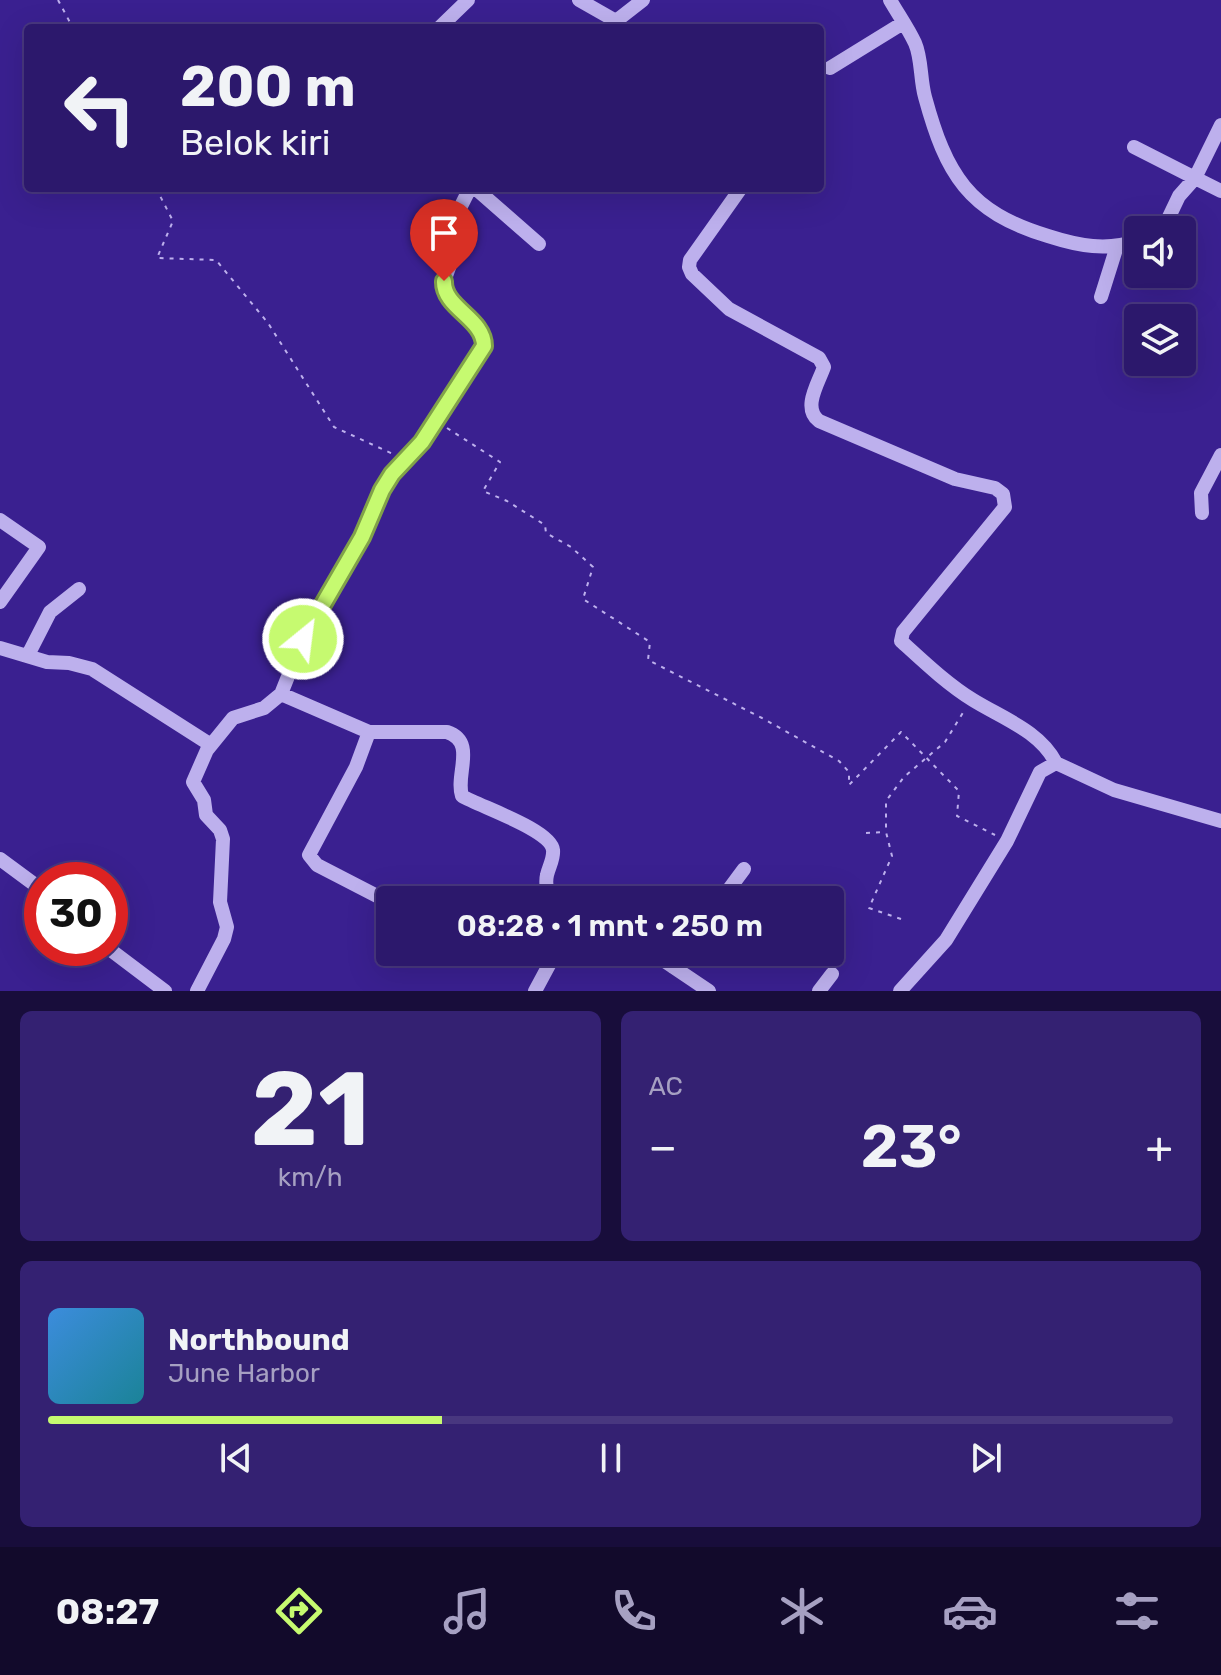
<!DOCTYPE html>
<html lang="id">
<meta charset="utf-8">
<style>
:root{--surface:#2c186c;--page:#342172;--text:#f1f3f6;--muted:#a6a0c2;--line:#48377f;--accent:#c6fa70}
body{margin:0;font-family:Rubik,sans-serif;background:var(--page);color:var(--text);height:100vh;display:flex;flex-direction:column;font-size:30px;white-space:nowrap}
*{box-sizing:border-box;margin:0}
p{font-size:26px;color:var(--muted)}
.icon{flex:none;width:44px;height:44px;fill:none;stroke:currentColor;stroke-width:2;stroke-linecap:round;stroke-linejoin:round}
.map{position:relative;height:991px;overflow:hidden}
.panel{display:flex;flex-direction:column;gap:20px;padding:20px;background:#180d3b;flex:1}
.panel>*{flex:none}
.banner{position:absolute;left:24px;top:24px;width:800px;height:168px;border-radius:8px;box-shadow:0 8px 32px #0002,0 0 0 2px var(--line);background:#2c186c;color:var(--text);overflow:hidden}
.buttons{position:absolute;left:1124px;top:216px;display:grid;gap:16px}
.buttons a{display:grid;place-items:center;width:72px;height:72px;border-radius:8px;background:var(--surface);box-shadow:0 8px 32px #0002,0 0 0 2px var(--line);font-size:40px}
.speed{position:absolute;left:24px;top:862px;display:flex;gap:16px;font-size:40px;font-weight:700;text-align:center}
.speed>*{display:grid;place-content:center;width:104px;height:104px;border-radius:50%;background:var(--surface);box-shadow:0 8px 32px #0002,0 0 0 2px var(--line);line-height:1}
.speed .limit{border:12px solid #d22;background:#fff;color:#111}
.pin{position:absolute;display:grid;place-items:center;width:68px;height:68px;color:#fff;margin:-82px -34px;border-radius:50% 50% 50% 0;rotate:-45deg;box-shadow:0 0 8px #0007}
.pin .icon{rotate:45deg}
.me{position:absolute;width:88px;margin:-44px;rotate:29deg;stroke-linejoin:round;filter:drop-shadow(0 0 6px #0008)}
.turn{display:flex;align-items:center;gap:28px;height:168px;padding:0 24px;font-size:36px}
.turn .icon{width:104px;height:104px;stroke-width:2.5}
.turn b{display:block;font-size:56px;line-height:68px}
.big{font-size:60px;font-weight:600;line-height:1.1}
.panel .widget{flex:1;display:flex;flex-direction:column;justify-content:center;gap:12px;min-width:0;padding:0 28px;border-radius:12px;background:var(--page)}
.panel .dial{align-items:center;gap:0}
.dial b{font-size:104px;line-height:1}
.song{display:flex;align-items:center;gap:24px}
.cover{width:96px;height:96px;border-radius:12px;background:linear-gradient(135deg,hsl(210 70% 55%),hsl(190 70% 35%))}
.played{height:8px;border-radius:4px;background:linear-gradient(90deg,var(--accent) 35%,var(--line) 35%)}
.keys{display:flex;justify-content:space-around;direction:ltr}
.heat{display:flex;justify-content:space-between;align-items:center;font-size:44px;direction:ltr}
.panel .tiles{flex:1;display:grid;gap:20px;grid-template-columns:1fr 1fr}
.widget:last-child{grid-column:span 2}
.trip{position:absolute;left:376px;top:886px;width:468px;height:80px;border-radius:8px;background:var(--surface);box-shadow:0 8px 32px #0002,0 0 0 2px var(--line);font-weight:600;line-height:80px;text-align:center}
.tab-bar{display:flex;height:128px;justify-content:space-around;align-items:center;background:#120a2b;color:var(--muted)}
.tab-bar .icon{width:56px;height:56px}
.tab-bar .selected{color:var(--accent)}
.tab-bar b{font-size:36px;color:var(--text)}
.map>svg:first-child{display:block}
</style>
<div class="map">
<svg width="1221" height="991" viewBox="0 0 1221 991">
<rect width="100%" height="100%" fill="#3a2090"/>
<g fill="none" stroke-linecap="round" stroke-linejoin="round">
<!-- path -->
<path stroke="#bdb0ed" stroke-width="2" stroke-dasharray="4 6" stroke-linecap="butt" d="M 58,0 L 73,28
M 156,188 L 173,221 L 157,258 L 216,260 L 268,323 L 334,427 L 393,454
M 447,428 L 500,462 L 483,491 L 507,501 L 545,525 L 546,533 L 571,547 L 593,567 L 583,599 L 650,642 L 648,660 L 762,718 L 839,761 L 849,772 L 849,785 L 901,732 L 959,791 L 957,816 L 995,835
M 866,833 L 884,832
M 901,919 L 869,908 L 892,856 L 886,832 L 886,801 L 904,777 L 945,742 L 964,711"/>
<!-- minor -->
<path stroke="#bdb0ed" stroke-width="14" d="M 579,0 L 616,21
M 890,0 C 898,14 908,28 915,43 C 922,59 920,79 925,97 C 946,174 968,212 1048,236 C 1079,246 1106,251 1138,241
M 439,28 L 468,0
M 612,28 L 616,21 L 643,0
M 830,68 L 903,23
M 1134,147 L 1195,178 L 1221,125
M 475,188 L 539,244
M 741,188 L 690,260 L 689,267 L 692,274 L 729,309 L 819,358 L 824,367 C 818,384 802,408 819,421 L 955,479 L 995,488 L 1003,494 L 1005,507 L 903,632 L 901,641 C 923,661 947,684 973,700 C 1002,718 1040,731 1056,763
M 1159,230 L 1168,219 L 1179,196 L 1195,178 L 1221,191
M 1101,297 L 1117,246
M 1202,513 L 1201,493 L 1221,455
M 0,520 L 39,547 L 0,602
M 0,648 L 47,662 L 69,663 L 92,669 L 211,745
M 28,655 L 50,612 L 79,589
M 281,694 L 369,732 L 447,732 C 477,742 455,774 462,796 C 481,807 551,830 553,850 C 554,859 549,866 547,875 C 545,883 547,892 549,900
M 369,732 L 356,767 L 309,855 L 317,865 L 379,897
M 0,859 L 42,890
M 721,900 L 744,869
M 108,948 L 165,991
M 651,952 L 709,991
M 673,967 L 683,952
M 197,991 L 224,939 L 227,927 L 220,902 L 223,839 L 220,830 L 206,815 L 204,800 L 193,782 L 207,750 L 233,718 L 264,708 L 281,694 L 303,639 L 362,537 L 382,490 L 392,474 L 422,442 L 479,356 L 484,346 L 481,332 L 445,292 L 443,284 L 455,251 L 452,224 L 470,188
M 535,991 L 556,952
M 819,991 L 832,974
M 900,991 L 946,940 L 1007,841 L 1040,772 L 1056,763 L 1114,790 L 1221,821"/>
</g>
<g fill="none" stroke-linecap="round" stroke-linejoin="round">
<!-- route casing -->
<g stroke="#81a249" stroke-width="20">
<path id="route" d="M 303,639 L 362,537 L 382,490 L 392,474 L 422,442 L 484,346 C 484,318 443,308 444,281"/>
</g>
<!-- route -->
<use href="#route" stroke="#c6fa70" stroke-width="14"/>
</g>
</svg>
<div class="buttons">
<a><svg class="icon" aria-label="sound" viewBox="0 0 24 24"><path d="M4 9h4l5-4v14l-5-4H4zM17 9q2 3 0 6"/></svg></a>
<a><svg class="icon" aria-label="layers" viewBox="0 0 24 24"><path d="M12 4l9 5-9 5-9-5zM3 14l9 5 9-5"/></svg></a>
</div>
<div class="speed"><div class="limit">30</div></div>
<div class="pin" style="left:444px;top:281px;background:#d93025"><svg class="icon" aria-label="arrive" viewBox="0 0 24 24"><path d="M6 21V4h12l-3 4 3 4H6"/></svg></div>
<svg class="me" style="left:303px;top:639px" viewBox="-20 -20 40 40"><circle r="17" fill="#c6fa70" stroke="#fff" stroke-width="3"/><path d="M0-11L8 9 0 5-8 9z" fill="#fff"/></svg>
<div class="trip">08:28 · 1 mnt · 250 m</div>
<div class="banner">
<div class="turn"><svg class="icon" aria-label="left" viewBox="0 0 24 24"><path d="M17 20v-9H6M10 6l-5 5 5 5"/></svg><div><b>200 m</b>Belok kiri</div></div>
</div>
</div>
<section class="panel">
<div class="tiles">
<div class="widget dial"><b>21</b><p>km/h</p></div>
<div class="widget"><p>AC</p>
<div class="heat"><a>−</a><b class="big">23°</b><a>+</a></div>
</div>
<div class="widget">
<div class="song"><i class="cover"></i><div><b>Northbound</b><p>June Harbor</p></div></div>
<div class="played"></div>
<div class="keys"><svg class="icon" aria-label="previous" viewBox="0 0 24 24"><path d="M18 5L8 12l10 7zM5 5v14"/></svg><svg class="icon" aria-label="pause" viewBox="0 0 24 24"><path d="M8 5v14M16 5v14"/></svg><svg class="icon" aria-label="next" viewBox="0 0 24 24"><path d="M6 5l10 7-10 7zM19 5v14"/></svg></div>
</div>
</div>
</section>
<nav class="tab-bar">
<b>08:27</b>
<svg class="icon selected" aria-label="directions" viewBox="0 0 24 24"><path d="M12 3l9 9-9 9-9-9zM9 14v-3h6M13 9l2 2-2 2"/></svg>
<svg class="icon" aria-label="music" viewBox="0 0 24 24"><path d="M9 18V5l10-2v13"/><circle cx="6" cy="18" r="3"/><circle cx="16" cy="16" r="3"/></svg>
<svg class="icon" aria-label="phone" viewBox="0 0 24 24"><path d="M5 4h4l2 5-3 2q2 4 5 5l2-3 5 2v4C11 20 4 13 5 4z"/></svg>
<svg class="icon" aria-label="climate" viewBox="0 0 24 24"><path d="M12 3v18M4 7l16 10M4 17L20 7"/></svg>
<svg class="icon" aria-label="car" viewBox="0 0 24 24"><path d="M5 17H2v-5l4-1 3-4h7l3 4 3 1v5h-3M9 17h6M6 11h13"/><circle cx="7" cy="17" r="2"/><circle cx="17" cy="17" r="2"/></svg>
<svg class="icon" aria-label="filters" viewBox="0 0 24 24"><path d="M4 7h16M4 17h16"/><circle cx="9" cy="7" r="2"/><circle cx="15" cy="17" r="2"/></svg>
</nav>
